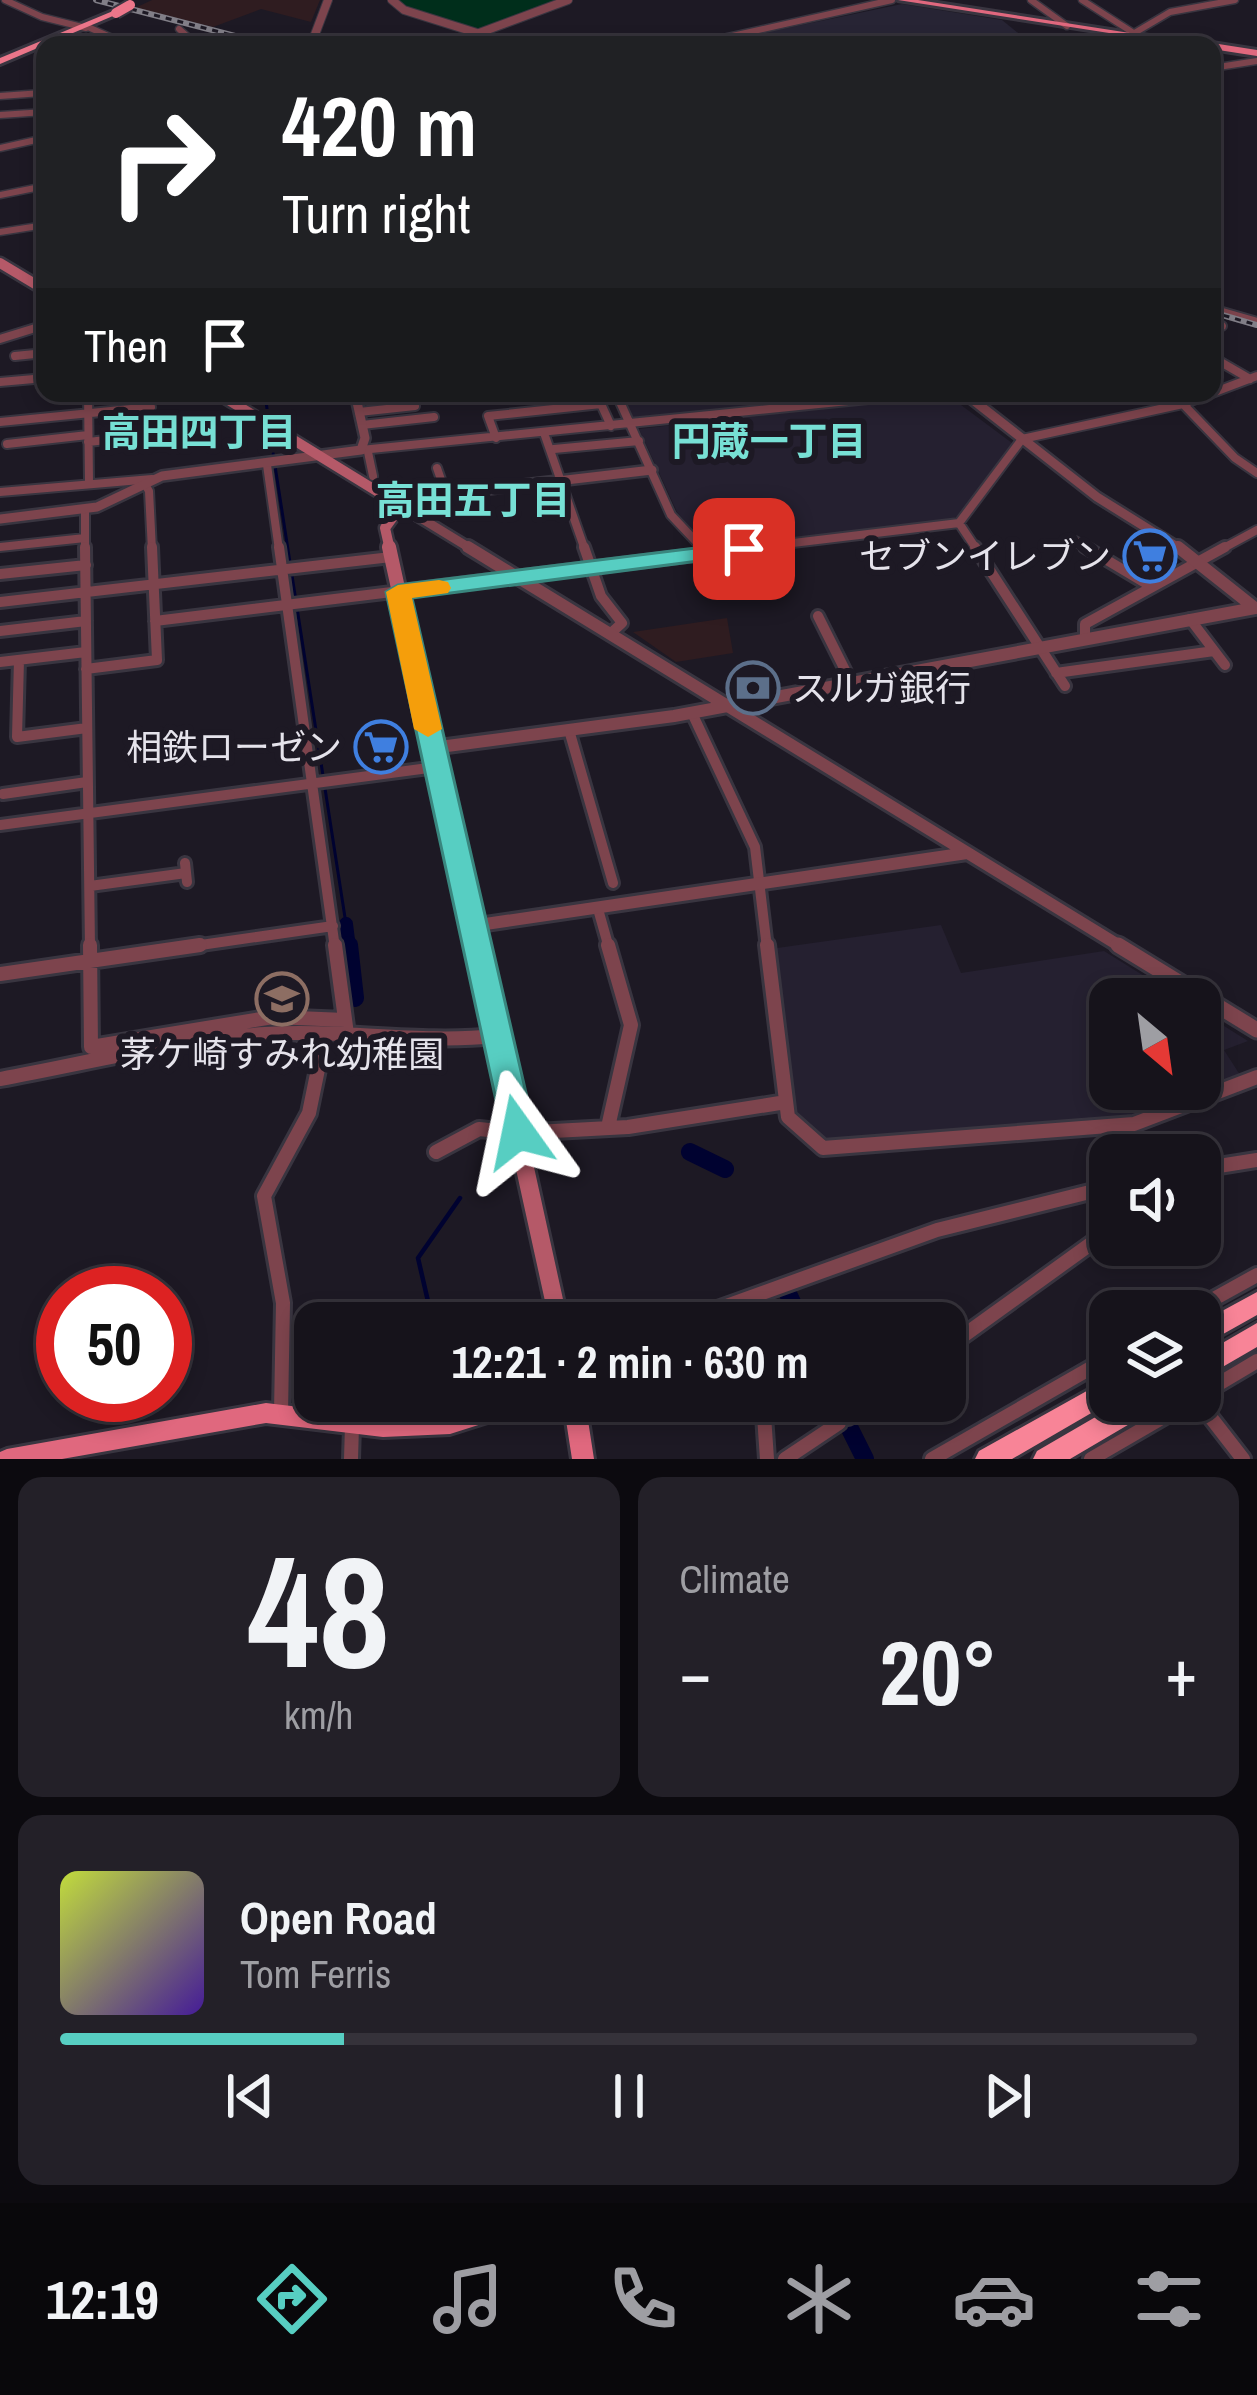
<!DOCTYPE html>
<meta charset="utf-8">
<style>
:root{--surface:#16131b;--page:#232028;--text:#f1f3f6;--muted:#9e9ea3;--line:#35323a;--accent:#57cec2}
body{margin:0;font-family:"Archivo Narrow","Noto Sans JP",sans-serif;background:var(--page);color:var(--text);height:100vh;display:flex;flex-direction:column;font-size:45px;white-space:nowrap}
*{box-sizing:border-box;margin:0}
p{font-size:39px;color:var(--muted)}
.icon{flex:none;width:66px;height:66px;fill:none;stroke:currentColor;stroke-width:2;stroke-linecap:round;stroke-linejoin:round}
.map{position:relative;height:1459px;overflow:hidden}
.details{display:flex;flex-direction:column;gap:18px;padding:18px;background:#0c0a0f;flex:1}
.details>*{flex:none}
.guide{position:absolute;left:36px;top:36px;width:1185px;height:366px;border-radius:24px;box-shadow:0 6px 18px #0003,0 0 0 3px var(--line);background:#202124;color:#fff;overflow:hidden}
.needle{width:78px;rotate:151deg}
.tools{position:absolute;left:1089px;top:978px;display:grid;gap:24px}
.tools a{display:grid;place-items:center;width:132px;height:132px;border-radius:24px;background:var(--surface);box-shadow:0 6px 18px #0003,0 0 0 3px var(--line);font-size:60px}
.speed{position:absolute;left:36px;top:1266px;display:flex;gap:24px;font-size:60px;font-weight:700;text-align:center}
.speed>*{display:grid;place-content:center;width:156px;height:156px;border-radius:50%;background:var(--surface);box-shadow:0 6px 18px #0003,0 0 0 3px var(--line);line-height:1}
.speed .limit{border:18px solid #d22;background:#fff;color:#111}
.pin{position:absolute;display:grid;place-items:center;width:102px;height:102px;color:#fff;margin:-51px;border-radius:24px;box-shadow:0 6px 18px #0006}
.me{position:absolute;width:132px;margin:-66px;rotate:348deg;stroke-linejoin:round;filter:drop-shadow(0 0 9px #0008)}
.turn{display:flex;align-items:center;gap:42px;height:252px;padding:0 48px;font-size:54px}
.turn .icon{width:156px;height:156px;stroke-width:2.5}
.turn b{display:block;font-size:84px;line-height:102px}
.then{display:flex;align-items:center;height:114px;padding:0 48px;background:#0003;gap:24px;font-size:45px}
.big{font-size:90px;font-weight:700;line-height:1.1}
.details .tile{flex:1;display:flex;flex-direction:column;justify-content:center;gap:18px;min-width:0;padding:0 42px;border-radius:24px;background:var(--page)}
.details .dial{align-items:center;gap:0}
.dial b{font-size:156px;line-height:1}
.song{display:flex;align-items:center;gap:36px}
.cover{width:144px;height:144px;border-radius:18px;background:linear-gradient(135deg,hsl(70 70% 55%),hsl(260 70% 35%))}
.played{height:12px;border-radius:6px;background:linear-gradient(90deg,var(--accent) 25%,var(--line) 25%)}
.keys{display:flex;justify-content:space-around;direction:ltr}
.heat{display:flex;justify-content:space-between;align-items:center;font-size:66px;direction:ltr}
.details .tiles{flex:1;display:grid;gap:18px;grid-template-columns:1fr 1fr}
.tile:last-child{grid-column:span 2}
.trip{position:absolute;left:294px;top:1302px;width:672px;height:120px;border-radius:24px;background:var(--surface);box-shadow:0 6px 18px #0003,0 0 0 3px var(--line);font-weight:700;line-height:120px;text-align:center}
.tabs{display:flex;height:192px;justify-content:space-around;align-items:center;background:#09080b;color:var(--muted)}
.tabs .icon{width:84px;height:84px}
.tabs .on{color:var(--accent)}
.tabs b{font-size:54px;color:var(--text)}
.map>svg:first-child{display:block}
</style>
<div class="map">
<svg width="1257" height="1459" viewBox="0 0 1257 1459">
<rect width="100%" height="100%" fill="#1d1924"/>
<!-- commercial -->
<path fill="#2f1c20" d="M 152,0 L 320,0 L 311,22 L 261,9 L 213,27 L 135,8 Z
M 727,618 L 733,653 L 676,662 L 633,632 Z"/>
<!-- industrial -->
<path fill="#272434" d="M 902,4 L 1002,20 L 1033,45 L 706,45 Z"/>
<!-- built -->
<path fill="#252030" d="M 620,393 L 885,393 L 631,421 Z
M 945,393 L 1012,443 L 964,513 L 945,522 L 777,543 L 770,529 L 697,536 L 677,512 L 639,429 Z
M 941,925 L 961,973 L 1104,951 L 1181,999 L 1110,999 L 1110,1089 L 1200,1089 L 1200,1011 L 1248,1041 L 1224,1050 L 1242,1078 L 1132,1120 L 825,1144 L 793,1114 L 770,949 Z"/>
<!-- green -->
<path fill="#002e1b" d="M 396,0 L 561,0 L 480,29 L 404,7 Z"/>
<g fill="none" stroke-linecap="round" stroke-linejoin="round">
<!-- stream-far1 -->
<path stroke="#000230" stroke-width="3" d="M 0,343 L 45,330
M 265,393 L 267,409
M 271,440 L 346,924"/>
<!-- stream -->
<path stroke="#000230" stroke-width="4.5" d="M 433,1323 L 418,1258 L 460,1198"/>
<!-- canal-far1 -->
<path stroke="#000230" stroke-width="14" d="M 346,924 L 349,948"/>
<!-- canal -->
<path stroke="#000230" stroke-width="18" d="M 349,945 L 355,998
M 690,1152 L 725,1169
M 789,1296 L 802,1323
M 836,1401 L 865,1459"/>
<!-- minor-far3 casing -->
<g stroke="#393540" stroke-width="9">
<path id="minor-far3" d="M 5,0 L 42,17 L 86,28
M 1031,0 L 1067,26
M 1082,0 L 1132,32
M 88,27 L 128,45
M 179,29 L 197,45
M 1131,35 L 1170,12 L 1235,0
M 692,45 L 892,0
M 1212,68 L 1257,61
M 0,96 L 42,93
M 0,115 L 45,112
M 0,148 L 45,138
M 0,195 L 45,186
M 0,232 L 45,225"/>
</g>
<!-- minor-far2 casing -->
<g stroke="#393540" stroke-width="12">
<path id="minor-far2" d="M 1212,309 L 1257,322
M 1212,329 L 1222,326
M 0,339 L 45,325
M 15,356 L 45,353
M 1212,357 L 1250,379
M 0,382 L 45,378
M 88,393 L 89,482
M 616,393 L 671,515 L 704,550
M 1183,404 L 1235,458 L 1257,473
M 359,412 L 415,406
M 0,422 L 151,407
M 362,425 L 434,417
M 544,433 L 585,550
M 496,438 L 488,416 L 601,404 L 611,426
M 88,442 L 170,433
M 7,444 L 88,435
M 554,449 L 639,441
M 361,450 L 928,393
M 368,452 L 373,476
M 267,465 L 279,550
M 437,468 L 446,494
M 144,483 L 149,491 L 152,550
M 0,492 L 152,479
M 85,509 L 85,550
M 959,523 L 977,550
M 1075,541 L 1091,550
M 0,547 L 85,538
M 735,550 L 959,523 L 1022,439 L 1183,404 L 1257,376
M 1220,550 L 1257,530"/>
</g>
<!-- minor-far1 casing -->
<g stroke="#393540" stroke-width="16">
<path id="minor-far1" d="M 85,547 L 90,948
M 279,547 L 335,948
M 584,547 L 601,596 L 622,623 L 610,634
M 701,547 L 707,554
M 975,547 L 1065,686
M 1085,547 L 1152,587
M 0,574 L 86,565
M 0,602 L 391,557
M 818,616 L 851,682
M 1190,619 L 1225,665
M 155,621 L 760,547
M 0,631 L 86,621
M 1085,636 L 1085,624 L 1225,547
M 19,660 L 17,737 L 87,728
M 0,662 L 86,652
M 86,669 L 157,660 L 152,547
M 1056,673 L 1214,651
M 692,713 L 755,847 L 767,948
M 569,730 L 613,883
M 3,794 L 87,782
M 0,825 L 436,767
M 185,863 L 187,882
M 90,886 L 186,873
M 598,909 L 609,948
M 180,948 L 333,926"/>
</g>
<!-- minor casing -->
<g stroke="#393540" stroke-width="20">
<path id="minor" d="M 90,945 L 91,1047 L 273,1017 L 345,1020
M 335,945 L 347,1034
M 767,945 L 788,1117 L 823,1148 L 1134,1124 L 1257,1077
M 0,974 L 200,945
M 0,1079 C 88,1063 175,1040 265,1034 C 342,1029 419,1044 496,1036
M 608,1127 L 631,1025 L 608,945
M 436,1152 L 479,1129 L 517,1133 L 628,1127 L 786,1102
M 1200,1169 L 1257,1160
M 735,1303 L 742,1323
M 1192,1311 L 1257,1275
M 679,1323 L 937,1230 L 1110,1187
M 945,1349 L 1110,1230
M 1200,1395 L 1257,1361
M 763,1401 L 767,1459
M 1198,1401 L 1243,1459
M 281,1412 L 283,1303 L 264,1196 L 309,1113 L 325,1035
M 848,1417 L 871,1401
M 351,1459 L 352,1426
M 785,1459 L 839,1423
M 932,1459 L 1110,1357
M 1091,1459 L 1191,1401"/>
</g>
<!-- tertiary-far3 casing -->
<g stroke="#393540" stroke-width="10">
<path id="tertiary-far3" d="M 392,0 L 404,10 L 477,33
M 311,45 L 328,0
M 447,45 L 568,0"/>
</g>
<!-- tertiary-far2 casing -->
<g stroke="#393540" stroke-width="14">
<path id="tertiary-far2" d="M 964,393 L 1097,497 L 1182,550
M 401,506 L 473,550
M 401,506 L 429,496 L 652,470
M 0,519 L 97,507 L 162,476 L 361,450 L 365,438 L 355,393"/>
</g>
<!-- tertiary-far1 casing -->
<g stroke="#393540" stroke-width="18">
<path id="tertiary-far1" d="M 468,547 L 1123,948
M 432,748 L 674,716 L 1255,608 L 1178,547
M 472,926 L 967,853"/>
</g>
<!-- tertiary casing -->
<g stroke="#393540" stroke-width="21">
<path id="tertiary" d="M 1118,945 L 1257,1030"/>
</g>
<!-- secondary-far2 casing -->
<g stroke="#393540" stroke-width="15">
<path id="secondary-far2" d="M 0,263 L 45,290
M 217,393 L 401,506 L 385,528 L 390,550"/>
</g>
<!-- secondary-far1 casing -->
<g stroke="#393540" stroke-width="20">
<path id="secondary-far1" d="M 389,547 L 477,948"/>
</g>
<!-- secondary casing -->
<g stroke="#393540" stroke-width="24">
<path id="secondary" d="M 476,945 L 559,1323"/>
</g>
<!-- primary casing -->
<g stroke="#393540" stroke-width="6">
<path id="primary" d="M 898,0 L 918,0 L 1207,45 L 1186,45 Z
M 1212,43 L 1257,50 L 1257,56 L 1212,49 L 1212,45 L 1208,45 Z
M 493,1401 L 535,1401 L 532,1408 L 450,1434 L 383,1437 L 266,1423 L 62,1459 L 0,1459 L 0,1452 L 7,1449 L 266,1403 L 383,1417 L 450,1414 Z
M 563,1401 L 585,1401 L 594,1459 L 572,1459 Z"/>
</g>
<!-- trunk casing -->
<g stroke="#393540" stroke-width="6">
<path id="trunk" d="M 113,11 L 120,13 L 0,64 L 0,58 Z"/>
</g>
<!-- motorway casing -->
<g stroke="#393540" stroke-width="6">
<path id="motorway" d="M 1257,1292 L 1257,1315 L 1200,1347 L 1200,1323 Z
M 1257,1323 L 1257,1347 L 1200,1380 L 1200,1356 Z
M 1110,1378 L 1112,1401 L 1012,1459 L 975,1459 L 979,1451 Z
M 1123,1401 L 1159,1401 L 1155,1409 L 1070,1459 L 1033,1459 L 1037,1451 Z"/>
</g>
<!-- minor-far3 -->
<use href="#minor-far3" stroke="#7d444d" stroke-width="6"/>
<!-- minor-far2 -->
<use href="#minor-far2" stroke="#7d444d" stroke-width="8"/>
<!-- minor-far1 -->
<use href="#minor-far1" stroke="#7d444d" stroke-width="10"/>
<!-- minor -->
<use href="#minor" stroke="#7d444d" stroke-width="14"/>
<!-- tertiary-far3 -->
<use href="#tertiary-far3" stroke="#7d444d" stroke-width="8"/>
<!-- tertiary-far2 -->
<use href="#tertiary-far2" stroke="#7d444d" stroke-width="9"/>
<!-- tertiary-far1 -->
<use href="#tertiary-far1" stroke="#7d444d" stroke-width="12"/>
<!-- tertiary -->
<use href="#tertiary" stroke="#7d444d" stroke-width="15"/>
<!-- secondary-far2 -->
<use href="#secondary-far2" stroke="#b55968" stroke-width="10"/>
<!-- secondary-far1 -->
<use href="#secondary-far1" stroke="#b55968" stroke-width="14"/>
<!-- secondary -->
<use href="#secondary" stroke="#b55968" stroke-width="18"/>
<!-- primary -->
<use href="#primary" fill="#e0687e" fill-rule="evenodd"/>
<!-- trunk -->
<use href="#trunk" fill="#ec768a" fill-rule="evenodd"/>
<!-- motorway -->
<use href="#motorway" fill="#f88497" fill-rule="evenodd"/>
<!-- rail casing -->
<g stroke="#817e87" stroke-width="6">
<path id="rail" d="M 96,0 L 270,45
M 1212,312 L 1257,325"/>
</g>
<!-- rail -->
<use href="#rail" stroke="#1d1924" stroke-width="3" stroke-dasharray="6" stroke-linecap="butt"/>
<!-- trunk-bridge casing -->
<g stroke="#393540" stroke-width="14" stroke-linecap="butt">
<path id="trunk-bridge" d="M 116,13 L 130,5"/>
</g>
<!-- trunk-bridge -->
<use href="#trunk-bridge" stroke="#ec768a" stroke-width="10"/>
</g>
<!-- route -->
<path fill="#57cec2" stroke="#39867e" stroke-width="3" d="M 744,542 L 753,544 L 753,554 L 412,598 L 535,1132 L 530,1142 L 518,1146 L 505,1142 L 386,592 L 398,585 Z"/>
<!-- slow -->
<path fill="#f59e0b" d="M 439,580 L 448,582 L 451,588 L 448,593 L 412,598 L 442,729 L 428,737 L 414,729 L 386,592 L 398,585 Z"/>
<!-- icons -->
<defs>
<g id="supermarket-ring" transform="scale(2.7)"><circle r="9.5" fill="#1d1924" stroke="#3f7fe0" stroke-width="1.5"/><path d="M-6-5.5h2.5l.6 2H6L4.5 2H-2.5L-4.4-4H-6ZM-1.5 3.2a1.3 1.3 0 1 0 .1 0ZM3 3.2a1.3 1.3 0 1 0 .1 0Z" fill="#3f7fe0"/></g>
<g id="bank-ring" transform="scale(2.7)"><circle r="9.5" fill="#1d1924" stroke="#5c6f8a" stroke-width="1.5"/><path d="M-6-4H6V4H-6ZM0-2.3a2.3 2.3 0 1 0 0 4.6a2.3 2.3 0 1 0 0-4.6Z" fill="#5c6f8a"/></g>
<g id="school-ring" transform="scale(2.7)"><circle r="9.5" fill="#1d1924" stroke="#8d6e63" stroke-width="1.5"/><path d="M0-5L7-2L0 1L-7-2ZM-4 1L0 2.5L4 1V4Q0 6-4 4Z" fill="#8d6e63"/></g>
</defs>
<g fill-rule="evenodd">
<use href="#supermarket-ring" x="1150" y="556"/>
<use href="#bank-ring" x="753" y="688"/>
<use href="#supermarket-ring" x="381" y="747"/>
<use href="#school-ring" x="282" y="999"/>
</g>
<g text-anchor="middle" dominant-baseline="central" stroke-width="12" stroke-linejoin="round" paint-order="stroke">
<!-- poi labels -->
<g font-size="36" fill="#e5e3eb" stroke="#1d1924" text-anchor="end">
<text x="1111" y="556">セブンイレブン</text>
<text x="792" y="688" text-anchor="start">スルガ銀行</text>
<text x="342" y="747">相鉄ローゼン</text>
<text x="282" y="1054" text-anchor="middle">茅ケ崎すみれ幼稚園</text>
</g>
<!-- neighbourhood labels -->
<g font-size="39" font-weight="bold" fill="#77e0d5" stroke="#1d1924">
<text x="199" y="432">高田四丁目</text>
<text x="769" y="441">円蔵一丁目</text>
<text x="473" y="500">高田五丁目</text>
</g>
</g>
</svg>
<div class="tools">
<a><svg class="needle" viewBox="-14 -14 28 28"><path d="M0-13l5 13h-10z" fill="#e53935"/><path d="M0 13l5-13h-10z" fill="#9e9ea3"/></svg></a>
<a><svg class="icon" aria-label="sound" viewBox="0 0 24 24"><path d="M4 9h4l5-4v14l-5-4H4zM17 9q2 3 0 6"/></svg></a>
<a><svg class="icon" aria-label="layers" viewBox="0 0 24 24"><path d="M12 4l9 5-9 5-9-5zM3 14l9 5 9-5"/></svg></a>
</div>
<div class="speed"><div class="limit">50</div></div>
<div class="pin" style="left:744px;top:549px;background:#d93025"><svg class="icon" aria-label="arrive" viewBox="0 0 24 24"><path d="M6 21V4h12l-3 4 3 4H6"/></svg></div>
<svg class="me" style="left:518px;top:1132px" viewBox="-20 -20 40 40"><path d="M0-17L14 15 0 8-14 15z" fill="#57cec2" stroke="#fff" stroke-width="4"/></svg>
<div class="trip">12:21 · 2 min · 630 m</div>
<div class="guide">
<div class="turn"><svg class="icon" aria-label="right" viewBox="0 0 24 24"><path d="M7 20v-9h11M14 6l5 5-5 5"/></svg><div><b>420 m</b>Turn right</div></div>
<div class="then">Then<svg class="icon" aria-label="arrive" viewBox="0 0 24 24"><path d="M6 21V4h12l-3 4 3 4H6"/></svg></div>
</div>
</div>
<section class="details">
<div class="tiles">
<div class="tile dial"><b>48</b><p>km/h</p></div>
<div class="tile"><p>Climate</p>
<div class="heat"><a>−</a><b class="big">20°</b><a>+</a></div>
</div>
<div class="tile">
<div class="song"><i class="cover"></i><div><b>Open Road</b><p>Tom Ferris</p></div></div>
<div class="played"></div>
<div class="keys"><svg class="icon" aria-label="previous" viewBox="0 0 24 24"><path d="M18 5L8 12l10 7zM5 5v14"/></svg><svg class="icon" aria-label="pause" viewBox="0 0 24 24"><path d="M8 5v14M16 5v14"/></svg><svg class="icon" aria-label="next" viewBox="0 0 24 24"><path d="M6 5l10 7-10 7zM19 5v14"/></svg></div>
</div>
</div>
</section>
<nav class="tabs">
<b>12:19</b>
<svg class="icon on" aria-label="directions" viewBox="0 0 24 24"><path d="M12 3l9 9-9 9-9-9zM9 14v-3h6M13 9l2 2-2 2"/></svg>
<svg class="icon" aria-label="music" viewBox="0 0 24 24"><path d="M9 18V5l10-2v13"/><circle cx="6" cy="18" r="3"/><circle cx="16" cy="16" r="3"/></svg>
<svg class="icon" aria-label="phone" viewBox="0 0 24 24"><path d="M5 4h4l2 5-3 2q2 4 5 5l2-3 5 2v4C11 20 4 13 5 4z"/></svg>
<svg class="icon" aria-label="climate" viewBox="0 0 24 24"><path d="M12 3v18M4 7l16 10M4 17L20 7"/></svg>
<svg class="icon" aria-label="car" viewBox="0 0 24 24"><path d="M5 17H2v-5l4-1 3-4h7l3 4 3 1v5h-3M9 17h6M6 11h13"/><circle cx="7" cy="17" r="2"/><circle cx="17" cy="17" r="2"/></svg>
<svg class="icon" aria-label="filters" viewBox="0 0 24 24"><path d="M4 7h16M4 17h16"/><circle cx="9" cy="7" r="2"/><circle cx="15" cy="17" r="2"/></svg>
</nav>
